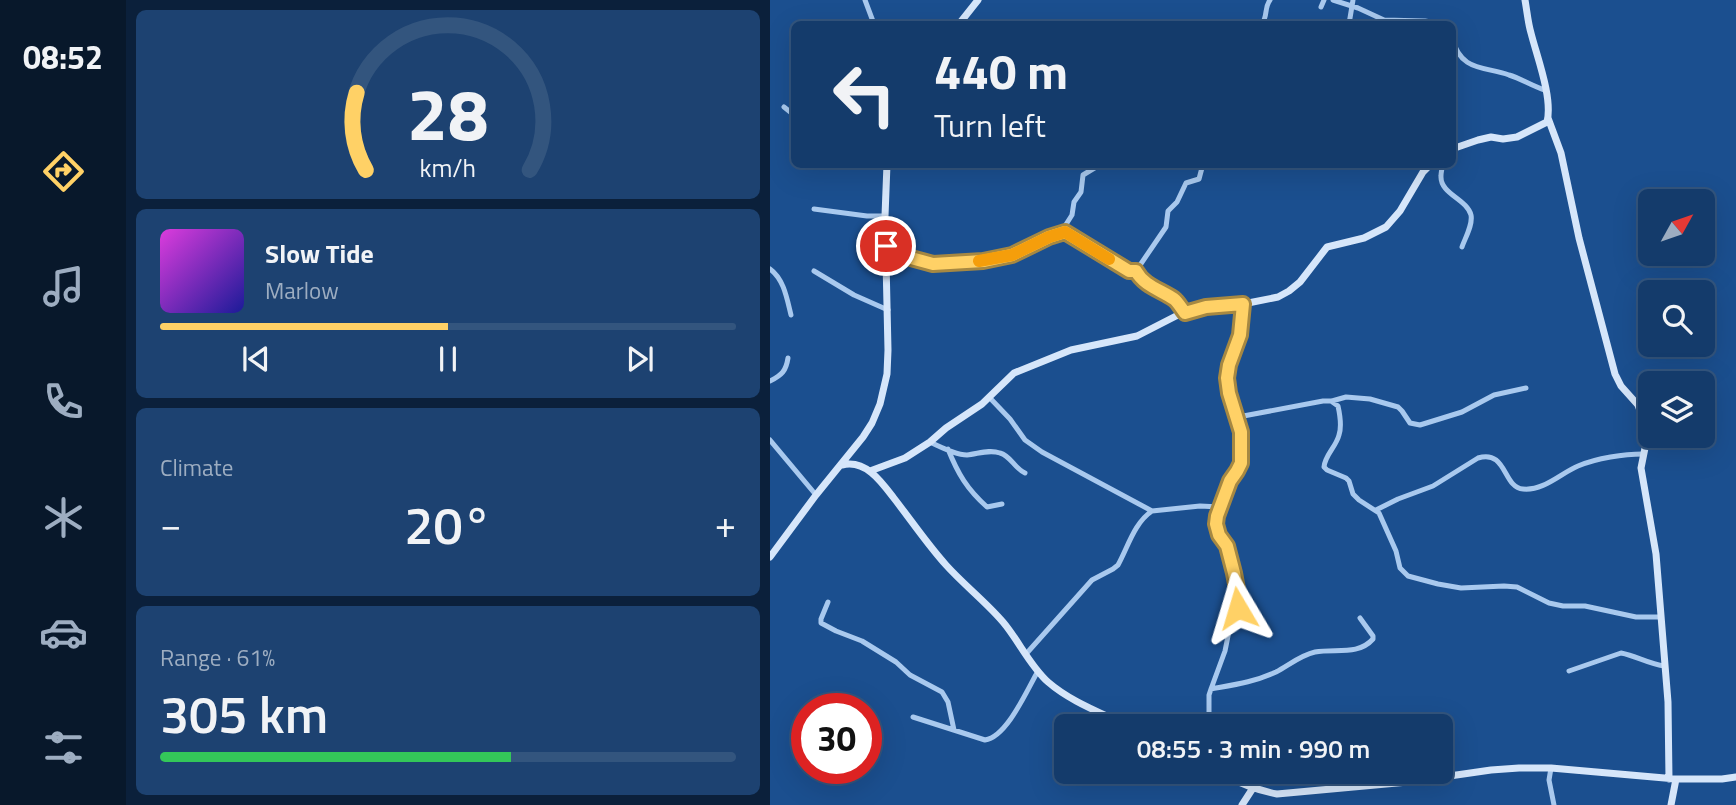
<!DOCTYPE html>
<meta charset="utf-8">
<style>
:root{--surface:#143b6b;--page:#1d4271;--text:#f1f3f6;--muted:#9dadc1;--line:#33557e;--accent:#ffd166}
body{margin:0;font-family:"Titillium Web",sans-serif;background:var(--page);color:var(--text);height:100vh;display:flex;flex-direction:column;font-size:26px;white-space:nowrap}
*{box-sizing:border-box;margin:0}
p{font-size:23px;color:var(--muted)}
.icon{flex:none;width:38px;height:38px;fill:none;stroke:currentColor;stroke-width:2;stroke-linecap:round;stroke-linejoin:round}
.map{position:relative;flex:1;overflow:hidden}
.panel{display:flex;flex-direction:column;gap:10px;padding:10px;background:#0b203b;width:644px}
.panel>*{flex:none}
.guide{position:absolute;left:21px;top:21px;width:665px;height:147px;border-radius:10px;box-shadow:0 7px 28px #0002,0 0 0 2px var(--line);background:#143b6b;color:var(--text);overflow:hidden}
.needle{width:46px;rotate:50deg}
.tools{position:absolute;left:868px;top:189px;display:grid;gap:14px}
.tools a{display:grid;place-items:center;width:77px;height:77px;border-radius:10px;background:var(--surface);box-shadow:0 7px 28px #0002,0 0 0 2px var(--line);font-size:35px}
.speed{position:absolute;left:21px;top:693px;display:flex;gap:14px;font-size:35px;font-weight:700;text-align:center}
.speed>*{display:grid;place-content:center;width:91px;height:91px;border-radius:50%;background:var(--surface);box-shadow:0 7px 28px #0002,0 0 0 2px var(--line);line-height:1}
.speed .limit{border:10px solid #d22;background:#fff;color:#111}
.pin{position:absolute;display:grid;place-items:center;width:60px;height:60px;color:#fff;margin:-30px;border:4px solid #fff;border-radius:50%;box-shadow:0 2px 7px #0007}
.me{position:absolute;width:77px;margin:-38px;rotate:353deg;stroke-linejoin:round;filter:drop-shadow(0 0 5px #0008)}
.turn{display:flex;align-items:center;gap:24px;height:147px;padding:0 28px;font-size:32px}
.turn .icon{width:91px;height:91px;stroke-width:2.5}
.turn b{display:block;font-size:49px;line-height:60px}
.big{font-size:52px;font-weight:600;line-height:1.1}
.panel .tile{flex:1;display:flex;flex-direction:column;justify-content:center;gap:10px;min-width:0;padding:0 24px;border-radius:10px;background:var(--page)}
.panel .dial{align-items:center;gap:0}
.dial svg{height:182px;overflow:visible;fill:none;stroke:var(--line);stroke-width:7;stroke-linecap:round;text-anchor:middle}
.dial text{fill:var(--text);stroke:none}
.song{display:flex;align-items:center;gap:21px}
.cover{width:84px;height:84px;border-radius:10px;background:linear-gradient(135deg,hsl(300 70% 55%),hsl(240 70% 35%))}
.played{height:7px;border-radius:4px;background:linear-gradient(90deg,var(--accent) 50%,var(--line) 50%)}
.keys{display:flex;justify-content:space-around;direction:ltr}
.heat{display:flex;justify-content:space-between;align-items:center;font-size:38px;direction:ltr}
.charge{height:10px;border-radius:5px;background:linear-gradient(90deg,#34c759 61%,var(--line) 0)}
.trip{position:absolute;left:284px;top:714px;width:399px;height:70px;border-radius:10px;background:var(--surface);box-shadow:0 7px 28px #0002,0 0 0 2px var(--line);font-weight:600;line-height:70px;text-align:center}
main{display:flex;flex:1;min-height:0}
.tab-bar{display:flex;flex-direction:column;width:126px;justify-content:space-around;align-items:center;background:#08182b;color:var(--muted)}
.tab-bar .icon{width:49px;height:49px}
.tab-bar .on{color:var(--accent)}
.tab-bar b{font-size:32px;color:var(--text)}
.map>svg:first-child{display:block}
</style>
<main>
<nav class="tab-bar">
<b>08:52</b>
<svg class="icon on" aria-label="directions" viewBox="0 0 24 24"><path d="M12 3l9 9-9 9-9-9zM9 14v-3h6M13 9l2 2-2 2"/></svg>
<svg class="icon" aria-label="music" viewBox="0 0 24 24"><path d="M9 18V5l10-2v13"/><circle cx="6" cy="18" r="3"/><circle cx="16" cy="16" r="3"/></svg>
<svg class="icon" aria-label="phone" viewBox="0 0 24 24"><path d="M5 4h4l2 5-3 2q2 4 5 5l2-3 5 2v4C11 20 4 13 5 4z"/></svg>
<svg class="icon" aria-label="climate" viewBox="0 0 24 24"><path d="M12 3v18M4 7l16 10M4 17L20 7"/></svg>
<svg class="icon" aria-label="car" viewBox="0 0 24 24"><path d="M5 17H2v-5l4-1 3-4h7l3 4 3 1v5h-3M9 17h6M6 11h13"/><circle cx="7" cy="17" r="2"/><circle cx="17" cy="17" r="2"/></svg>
<svg class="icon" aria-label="filters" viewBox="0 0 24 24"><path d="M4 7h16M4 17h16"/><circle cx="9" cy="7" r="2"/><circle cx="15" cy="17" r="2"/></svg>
</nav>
<section class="panel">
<div class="tile dial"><svg viewBox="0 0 100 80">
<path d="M14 69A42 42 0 1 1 86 69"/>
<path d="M14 69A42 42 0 0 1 10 35" stroke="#ffd166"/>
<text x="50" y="56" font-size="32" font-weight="700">28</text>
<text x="50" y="72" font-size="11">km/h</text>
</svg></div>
<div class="tile">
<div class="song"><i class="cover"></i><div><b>Slow Tide</b><p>Marlow</p></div></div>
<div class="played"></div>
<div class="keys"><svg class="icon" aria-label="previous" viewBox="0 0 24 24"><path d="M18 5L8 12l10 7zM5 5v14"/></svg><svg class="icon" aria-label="pause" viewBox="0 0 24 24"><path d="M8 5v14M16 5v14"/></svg><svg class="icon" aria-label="next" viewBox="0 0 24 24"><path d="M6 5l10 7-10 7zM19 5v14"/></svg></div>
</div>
<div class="tile"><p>Climate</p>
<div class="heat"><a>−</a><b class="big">20°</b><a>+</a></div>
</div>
<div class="tile"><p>Range · 61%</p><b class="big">305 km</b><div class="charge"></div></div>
</section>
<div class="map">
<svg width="966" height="805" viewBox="0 0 966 805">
<rect width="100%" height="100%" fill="#1b4f8f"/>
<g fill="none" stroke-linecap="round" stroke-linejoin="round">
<!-- street -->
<path stroke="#a9c9ee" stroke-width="5" d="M 95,0 L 104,24
M 563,0 L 588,8 L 614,20 L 655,21 L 672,24
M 551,7 L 554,0
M 492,24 C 498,15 494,8 500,0
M 579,24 L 583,0
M 682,38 C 691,72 714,66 739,75 C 752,79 762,86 775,90
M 14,107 L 24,115
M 331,164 L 313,175 L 311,192 L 304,202 L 302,215 L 295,226 L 295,232 L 359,271 L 366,271
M 673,164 C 672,168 671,172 671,176 C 670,194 697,199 701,215 C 703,225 695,238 692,247
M 44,209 L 97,216 L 115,216
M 116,246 C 124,250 132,255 140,258 C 165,267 219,263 244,254 C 261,248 277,238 295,232
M 0,269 C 14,279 17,299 21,315
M 44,271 L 84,295 L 118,310
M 415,313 C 411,308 408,302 404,299 C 391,290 373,286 366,271 L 396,227 L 398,211 L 407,202 L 416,183 L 429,179 L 433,164
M 0,381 C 12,375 16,371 18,358
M 219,397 L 240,419 L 255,440 L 272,452 L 382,511
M 562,401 L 576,397 L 600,399 L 628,407 L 632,411 L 640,423 L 650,425 L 692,412 L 724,395 L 756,388
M 468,417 L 553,401 L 561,401 L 568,406 C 570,415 572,426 569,435 C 566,447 555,455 554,467 L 557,470 L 576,478 L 579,481 L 583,494 L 589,500 L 609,513 L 626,551 L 630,568 L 638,576 L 668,584 L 691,588 L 734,586 L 747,587 L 779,603 L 793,606 L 815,606 L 866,617 L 891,617
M 0,440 L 46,495
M 160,442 C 170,447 186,455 197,455 C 208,454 219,449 230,453 C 241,456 244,468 255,473
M 178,449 C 188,474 197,489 217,507 L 232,504
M 606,510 L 628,499 L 663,486 L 708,458 C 737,449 733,488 753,489 C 774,491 791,473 808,466 C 827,458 854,454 873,454
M 58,602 L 51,619 L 51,623 L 66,631 L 92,641 L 126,662 L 140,675 L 172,692 L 178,702 L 184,730
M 256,654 L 322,580 L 343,569 L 348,565 C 358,547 364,523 382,511 L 430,506 L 450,507
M 799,671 L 851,653 C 867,656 878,664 895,666
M 441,689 C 463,685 485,682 506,672 C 519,665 531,655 545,652 C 565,648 588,656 603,639 L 603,636 L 590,618
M 143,717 L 215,740 C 237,737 257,690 268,671
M 437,726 L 439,722 L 439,695 L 441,689 L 455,651 L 460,626 L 467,613 L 469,600 L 468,588 L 456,546 L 449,535 L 446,524 L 447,515 L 460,481 L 467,471 L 471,463 L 472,432 L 459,393 L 457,378 L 459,365 L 470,335 L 473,304
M 781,768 L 779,780 L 784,805"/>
<!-- secondary -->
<path stroke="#d6e6fa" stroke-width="7" d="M 189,24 L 208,0
M 778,118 L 791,153 L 809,238 L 845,374 L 851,386 L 868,405 L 872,416 L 877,438 L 871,468 L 886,554 L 898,702 L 899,779
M 682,149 L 708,140 L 721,137 L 733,139 L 747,137 L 777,122 C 783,98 767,57 761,33 C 758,23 757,11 755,0
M 72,465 C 95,459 111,481 123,497 C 141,520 157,544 176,565 C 194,585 216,602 233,622 C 249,641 260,666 278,682 C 301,702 332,713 358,726
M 100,471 L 135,458 L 160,442 L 176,428 L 212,404 L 244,373 L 301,350 L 367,336 L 406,316 L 423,309 L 473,304 L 508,297 L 519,291 L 530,282 L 557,247 L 594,238 L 616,227 L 630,211 L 653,172 L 661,164
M 0,557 L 46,495 L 93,437 L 102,423 L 110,404 L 117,374 L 118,350 L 115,216 L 117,164
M 447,772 C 467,782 485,790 507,794 L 638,782 L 721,770 L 749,768 L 781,768 L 906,779 L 952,779 L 966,777
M 472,805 L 483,788
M 901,805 L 906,779"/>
</g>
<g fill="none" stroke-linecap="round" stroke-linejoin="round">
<!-- route casing -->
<g stroke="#a68842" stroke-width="18">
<path id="route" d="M 116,246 L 141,258 L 163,264 L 213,261 L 242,255 L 279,237 L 295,232 L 359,271 L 366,271 C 374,286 391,290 404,299 C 408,302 411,308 415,313 L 436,307 L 473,304 L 470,335 L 459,365 L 457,378 L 459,393 L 471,432 L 471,463 L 467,471 L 460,481 L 447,516 L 446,524 L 449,535 L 457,546 L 464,573 L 469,600 L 468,608"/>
</g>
<!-- route -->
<use href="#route" stroke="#ffd166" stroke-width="12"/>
<!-- slow -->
<path stroke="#f59e0b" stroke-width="12" d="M 209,261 L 242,255 L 279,237 L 295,232 L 339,259"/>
</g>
</svg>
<div class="tools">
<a><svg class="needle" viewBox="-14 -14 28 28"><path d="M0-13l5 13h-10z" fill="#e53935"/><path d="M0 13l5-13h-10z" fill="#9dadc1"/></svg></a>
<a><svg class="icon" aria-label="search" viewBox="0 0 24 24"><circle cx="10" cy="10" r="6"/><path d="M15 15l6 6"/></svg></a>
<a><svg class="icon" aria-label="layers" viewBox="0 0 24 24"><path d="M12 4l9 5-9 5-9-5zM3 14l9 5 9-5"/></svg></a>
</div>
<div class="speed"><div class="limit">30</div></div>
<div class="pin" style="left:116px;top:246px;background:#d93025"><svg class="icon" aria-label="arrive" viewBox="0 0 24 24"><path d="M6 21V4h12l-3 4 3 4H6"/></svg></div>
<svg class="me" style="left:468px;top:608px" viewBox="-20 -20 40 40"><path d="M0-17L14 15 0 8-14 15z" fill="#ffd166" stroke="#fff" stroke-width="4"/></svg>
<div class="trip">08:55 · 3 min · 990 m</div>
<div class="guide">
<div class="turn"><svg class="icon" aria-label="left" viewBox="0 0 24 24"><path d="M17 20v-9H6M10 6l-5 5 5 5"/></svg><div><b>440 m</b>Turn left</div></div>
</div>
</div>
</main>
